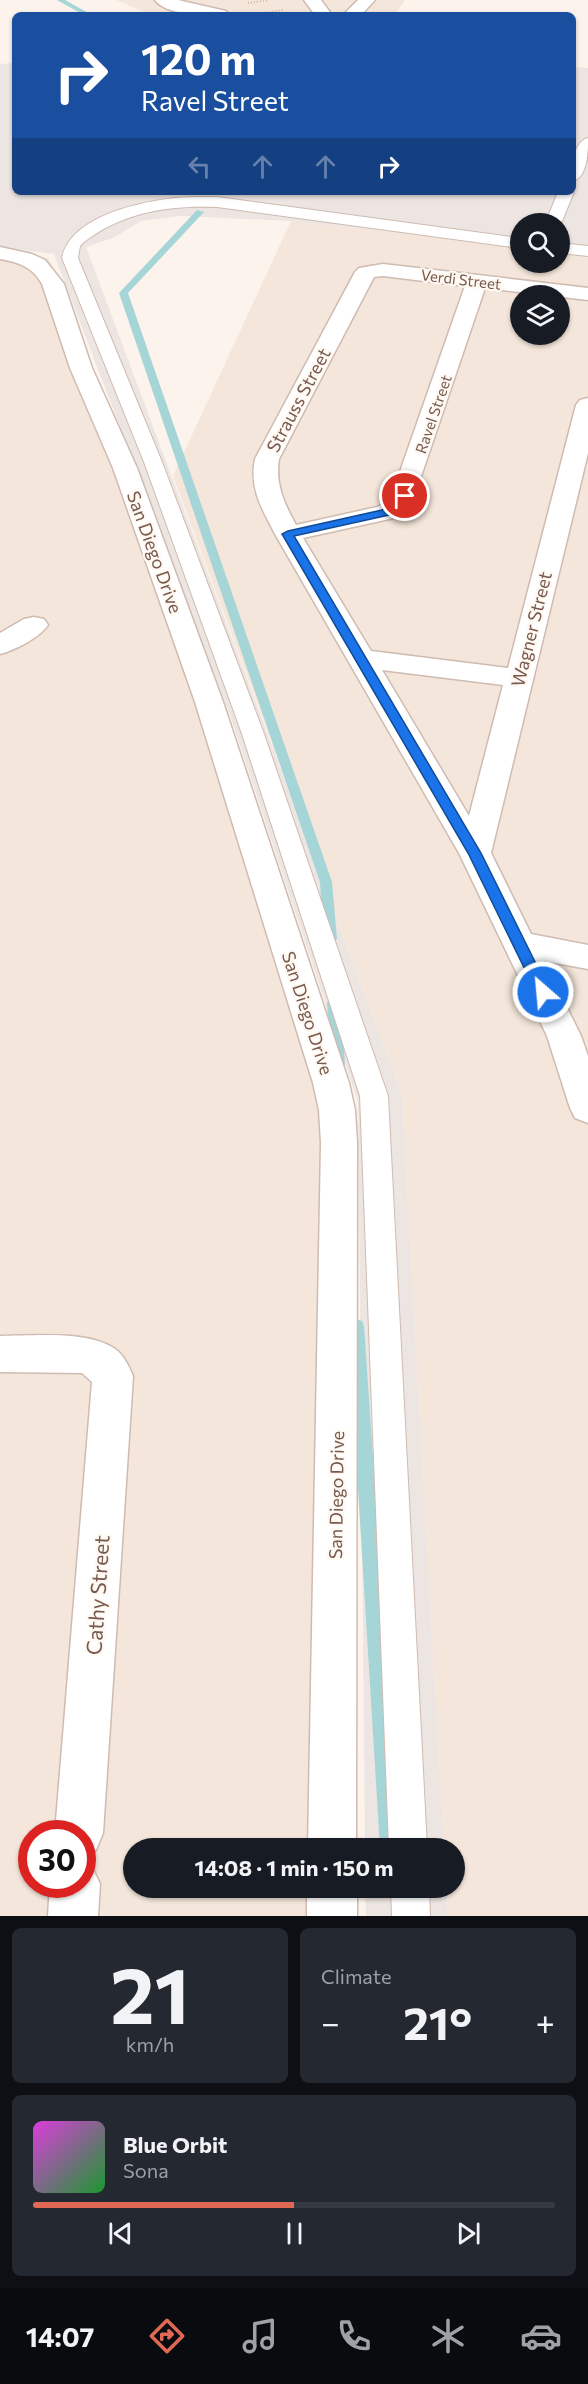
<!DOCTYPE html>
<meta charset="utf-8">
<style>
:root{--surface:#171b24;--page:#242831;--text:#f1f3f6;--muted:#9ea1a6;--line:#363941;--accent:#e26856}
body{margin:0;font-family:Commissioner,sans-serif;background:var(--page);color:var(--text);height:100vh;display:flex;flex-direction:column;font-size:22px;white-space:nowrap}
*{box-sizing:border-box;margin:0}
p{font-size:20px;color:var(--muted)}
.icon{flex:none;width:33px;height:33px;fill:none;stroke:currentColor;stroke-width:2;stroke-linecap:round;stroke-linejoin:round}
.map{position:relative;height:1916px;overflow:hidden}
.side{display:flex;flex-direction:column;gap:12px;padding:12px;background:#0d0f14;flex:1}
.side>*{flex:none}
.hud{position:absolute;left:12px;top:12px;width:564px;height:183px;border-radius:9px;box-shadow:0 2px 4px #0004;background:#1a4fa0;color:#fff;overflow:hidden}
.buttons{position:absolute;left:510px;top:213px;display:grid;gap:12px}
.buttons a{display:grid;place-items:center;width:60px;height:60px;border-radius:50%;background:var(--surface);box-shadow:0 2px 4px #0004;font-size:30px}
.speed{position:absolute;left:18px;top:1820px;display:flex;gap:12px;font-size:30px;font-weight:700;text-align:center}
.speed>*{display:grid;place-content:center;width:78px;height:78px;border-radius:50%;background:var(--surface);box-shadow:0 2px 4px #0004;line-height:1}
.speed .limit{border:9px solid #d22;background:#fff;color:#111}
.pin{position:absolute;display:grid;place-items:center;width:51px;height:51px;color:#fff;margin:-26px;border:3px solid #fff;border-radius:50%;box-shadow:0 2px 6px #0007}
.me{position:absolute;width:66px;margin:-33px;rotate:333deg;stroke-linejoin:round;filter:drop-shadow(0 0 4px #0008)}
.turn{display:flex;align-items:center;gap:21px;height:126px;padding:0 30px;font-size:27px}
.turn .icon{width:78px;height:78px;stroke-width:2.5}
.turn b{display:block;font-size:42px;line-height:51px}
.lanes{display:flex;align-items:center;height:57px;padding:0 30px;background:#0003;justify-content:center;gap:30px;direction:ltr}
.lanes .off{opacity:.35}
.big{font-size:45px;font-weight:700;line-height:1.1}
.side .widget{flex:1;display:flex;flex-direction:column;justify-content:center;gap:9px;min-width:0;padding:0 21px;border-radius:9px;background:var(--page)}
.side .dial{align-items:center;gap:0}
.dial b{font-size:78px;line-height:1}
.song{display:flex;align-items:center;gap:18px}
.cover{width:72px;height:72px;border-radius:9px;background:linear-gradient(135deg,hsl(300 70% 55%),hsl(130 70% 35%))}
.played{height:6px;border-radius:3px;background:linear-gradient(90deg,var(--accent) 50%,var(--line) 50%)}
.keys{display:flex;justify-content:space-around;direction:ltr}
.heat{display:flex;justify-content:space-between;align-items:center;font-size:33px;direction:ltr}
.side .tiles{flex:1;display:grid;gap:12px;grid-template-columns:1fr 1fr}
.widget:last-child{grid-column:span 2}
.trip{position:absolute;left:123px;top:1838px;width:342px;height:60px;border-radius:30px;background:var(--surface);box-shadow:0 2px 4px #0004;font-weight:700;line-height:60px;text-align:center}
.tabs{display:flex;height:96px;justify-content:space-around;align-items:center;background:#090b0e;color:var(--muted)}
.tabs .icon{width:42px;height:42px}
.tabs .on{color:var(--accent)}
.tabs b{font-size:27px;color:var(--text)}
.map>svg:first-child{display:block}
</style>
<div class="map">
<svg width="588" height="1916" viewBox="0 0 588 1916">
<rect width="100%" height="100%" fill="#fcf4ec"/>
<!-- residential -->
<path fill="#f4e6da" fill-rule="evenodd" d="M 116,0 L 405,0 L 395,15 L 152,15 Z
M 291,221 L 520,246 L 520,262 L 560,262 L 560,251 L 588,254 L 588,1916 L 448,1916 L 447,1887 L 454,1887 L 454,1848 L 444,1848 L 402,1094 L 173,476 ZM 520,296 L 560,296 L 560,334 L 520,334 Z
M 0,250 L 48,258 L 56,273 L 130,521 L 173,639 L 320,1091 L 325,1163 L 310,1848 L 134,1848 L 134,1887 L 309,1887 L 309,1916 L 0,1916 ZM 32,1833 L 82,1833 L 82,1884 L 32,1884 Z"/>
<!-- industrial -->
<path fill="#ece5e1" d="M 15,63 L 15,192 L 573,192 L 573,67 L 588,68 L 588,254 L 560,251 L 560,224 L 520,224 L 520,246 L 291,221 L 181,216 L 141,221 L 115,237 L 86,247 L 402,1094 L 444,1848 L 365,1848 L 358,1102 L 231,718 L 54,254 L 0,247 L 0,64 Z
M 365,1887 L 447,1887 L 448,1916 L 366,1916 Z"/>
<g fill="none" stroke-linecap="round" stroke-linejoin="round">
<!-- stream -->
<path fill="#a6d5d8" fill-rule="evenodd" d="M 57,0 L 65,0 L 92,15 L 84,15 Z
M 197,210 L 204,212 L 128,293 L 332,882 L 337,939 L 330,944 L 323,939 L 320,882 L 119,293 Z
M 334,998 L 339,999 L 341,1003 L 345,1065 L 343,1069 L 333,1069 L 331,1065 L 327,1003 L 329,999 Z
M 356,1319 L 362,1321 L 364,1326 L 400,1848 L 380,1848 L 348,1326 L 350,1321 Z"/>
<!-- service casing -->
<g stroke="#cfbbb1" stroke-width="2">
<path id="service" d="M 588,138 C 588,151 588,177 573,181 C 573,168 572,142 588,138 Z
M 573,191 L 574,192 L 560,226 L 560,224 L 545,224 L 558,192 Z
M 192,197 L 217,197 L 520,238 L 520,248 L 217,207 C 169,205 123,212 84,242 L 80,246 L 78,258 L 162,462 L 264,734 L 388,1096 L 427,1848 L 389,1848 L 360,1096 L 242,734 L 144,462 L 62,258 C 71,213 153,198 192,197 Z
M 560,243 L 588,246 L 588,256 L 560,253 Z
M 391,1887 L 429,1887 L 430,1916 L 392,1916 Z"/>
</g>
<!-- minor casing -->
<g stroke="#cfbbb1" stroke-width="3">
<path id="minor" d="M 155,0 L 178,0 L 226,11 L 228,15 C 209,15 168,17 155,0 Z
M 304,0 L 321,0 L 332,15 L 315,15 Z
M 358,0 L 375,0 L 361,15 L 343,15 Z
M 0,247 L 32,254 L 45,260 L 64,284 L 92,368 L 137,468 L 223,702 L 349,1083 L 355,1110 L 357,1143 L 356,1848 L 308,1848 L 321,1143 L 319,1110 L 313,1083 L 195,702 L 113,468 L 70,368 L 42,284 C 33,267 18,262 0,259 Z
M 383,264 L 588,288 L 588,300 L 485,288 L 410,509 L 394,518 L 303,538 L 371,651 L 508,668 L 576,405 L 580,400 L 588,398 L 588,453 L 491,853 L 531,934 L 588,945 L 588,969 L 544,961 L 581,1036 L 588,1056 L 588,1123 L 575,1118 L 570,1108 L 547,1036 L 459,853 L 275,534 C 262,509 249,488 255,459 L 355,272 L 359,268 ZM 383,276 L 465,286 L 390,500 L 377,507 L 296,525 C 284,503 275,484 279,459 L 374,277 ZM 382,670 L 503,685 L 469,816 Z
M 34,617 L 44,619 L 48,625 C 39,638 15,650 0,654 L 0,633 L 24,619 Z
M 0,1336 C 33,1336 87,1330 115,1349 C 124,1355 129,1367 133,1376 L 103,1833 L 96,1850 L 82,1856 L 82,1833 L 55,1833 L 92,1382 L 82,1373 L 0,1372 Z
M 82,1863 L 92,1867 L 100,1884 L 98,1916 L 48,1916 L 50,1884 L 82,1884 Z
M 307,1887 L 357,1887 L 357,1916 L 307,1916 Z"/>
</g>
<!-- path -->
<path stroke="#d7b5a6" stroke-width="2" stroke-dasharray="1 2" stroke-linecap="butt" d="M 248,3 L 269,0
M 249,15 L 283,10"/>
<!-- service -->
<use href="#service" fill="#fff" fill-rule="evenodd"/>
<!-- minor -->
<use href="#minor" fill="#fff" fill-rule="evenodd"/>
</g>
<!-- route -->
<path fill="#1a73e8" stroke="#114b97" stroke-width="1.5" d="M 405,493 L 410,496 L 405,506 L 389,515 L 294,536 L 481,853 L 550,992 L 543,998 L 536,992 L 468,853 L 282,534 L 288,531 L 382,510 L 397,502 L 401,494 Z"/>
<g text-anchor="middle" dominant-baseline="central" stroke-width="4.5" stroke-linejoin="round" paint-order="stroke">
<!-- far-street labels -->
<g font-size="15" fill="#78594e" stroke="#fff9f3">
<text transform="translate(461 279) rotate(7)">Verdi Street</text>
<text transform="translate(433 414) rotate(-71)">Ravel Street</text>
</g>
<!-- street labels -->
<g font-size="18" fill="#78594e" stroke="#fff9f3">
<text transform="translate(298 400) rotate(-62)">Strauss Street</text>
<text transform="translate(155 552) rotate(70)">San Diego Drive</text>
<text transform="translate(531 629) rotate(-76)">Wagner Street</text>
<text transform="translate(308 1013) rotate(72)">San Diego Drive</text>
<text transform="translate(336 1495) rotate(-89)">San Diego Drive</text>
</g>
<!-- near-street labels -->
<g font-size="21" fill="#78594e" stroke="#fff9f3">
<text transform="translate(97 1595) rotate(-86)">Cathy Street</text>
</g>
</g>
</svg>
<div class="buttons">
<a><svg class="icon" aria-label="search" viewBox="0 0 24 24"><circle cx="10" cy="10" r="6"/><path d="M15 15l6 6"/></svg></a>
<a><svg class="icon" aria-label="layers" viewBox="0 0 24 24"><path d="M12 4l9 5-9 5-9-5zM3 14l9 5 9-5"/></svg></a>
</div>
<div class="speed"><div class="limit">30</div></div>
<div class="pin" style="left:405px;top:496px;background:#d93025"><svg class="icon" aria-label="arrive" viewBox="0 0 24 24"><path d="M6 21V4h12l-3 4 3 4H6"/></svg></div>
<svg class="me" style="left:543px;top:992px" viewBox="-20 -20 40 40"><circle r="17" fill="#1a73e8" stroke="#fff" stroke-width="3"/><path d="M0-11L8 9 0 5-8 9z" fill="#fff"/></svg>
<div class="trip">14:08 · 1 min · 150 m</div>
<div class="hud">
<div class="turn"><svg class="icon" aria-label="right" viewBox="0 0 24 24"><path d="M7 20v-9h11M14 6l5 5-5 5"/></svg><div><b>120 m</b>Ravel Street</div></div>
<div class="lanes"><svg class="icon off" aria-label="left" viewBox="0 0 24 24"><path d="M17 20v-9H6M10 6l-5 5 5 5"/></svg><svg class="icon off" aria-label="ahead" viewBox="0 0 24 24"><path d="M12 20V5M6 11l6-6 6 6"/></svg><svg class="icon off" aria-label="ahead" viewBox="0 0 24 24"><path d="M12 20V5M6 11l6-6 6 6"/></svg><svg class="icon" aria-label="right" viewBox="0 0 24 24"><path d="M7 20v-9h11M14 6l5 5-5 5"/></svg></div>
</div>
</div>
<section class="side">
<div class="tiles">
<div class="widget dial"><b>21</b><p>km/h</p></div>
<div class="widget"><p>Climate</p>
<div class="heat"><a>−</a><b class="big">21°</b><a>+</a></div>
</div>
<div class="widget">
<div class="song"><i class="cover"></i><div><b>Blue Orbit</b><p>Sona</p></div></div>
<div class="played"></div>
<div class="keys"><svg class="icon" aria-label="previous" viewBox="0 0 24 24"><path d="M18 5L8 12l10 7zM5 5v14"/></svg><svg class="icon" aria-label="pause" viewBox="0 0 24 24"><path d="M8 5v14M16 5v14"/></svg><svg class="icon" aria-label="next" viewBox="0 0 24 24"><path d="M6 5l10 7-10 7zM19 5v14"/></svg></div>
</div>
</div>
</section>
<nav class="tabs">
<b>14:07</b>
<svg class="icon on" aria-label="directions" viewBox="0 0 24 24"><path d="M12 3l9 9-9 9-9-9zM9 14v-3h6M13 9l2 2-2 2"/></svg>
<svg class="icon" aria-label="music" viewBox="0 0 24 24"><path d="M9 18V5l10-2v13"/><circle cx="6" cy="18" r="3"/><circle cx="16" cy="16" r="3"/></svg>
<svg class="icon" aria-label="phone" viewBox="0 0 24 24"><path d="M5 4h4l2 5-3 2q2 4 5 5l2-3 5 2v4C11 20 4 13 5 4z"/></svg>
<svg class="icon" aria-label="climate" viewBox="0 0 24 24"><path d="M12 3v18M4 7l16 10M4 17L20 7"/></svg>
<svg class="icon" aria-label="car" viewBox="0 0 24 24"><path d="M5 17H2v-5l4-1 3-4h7l3 4 3 1v5h-3M9 17h6M6 11h13"/><circle cx="7" cy="17" r="2"/><circle cx="17" cy="17" r="2"/></svg>
</nav>
